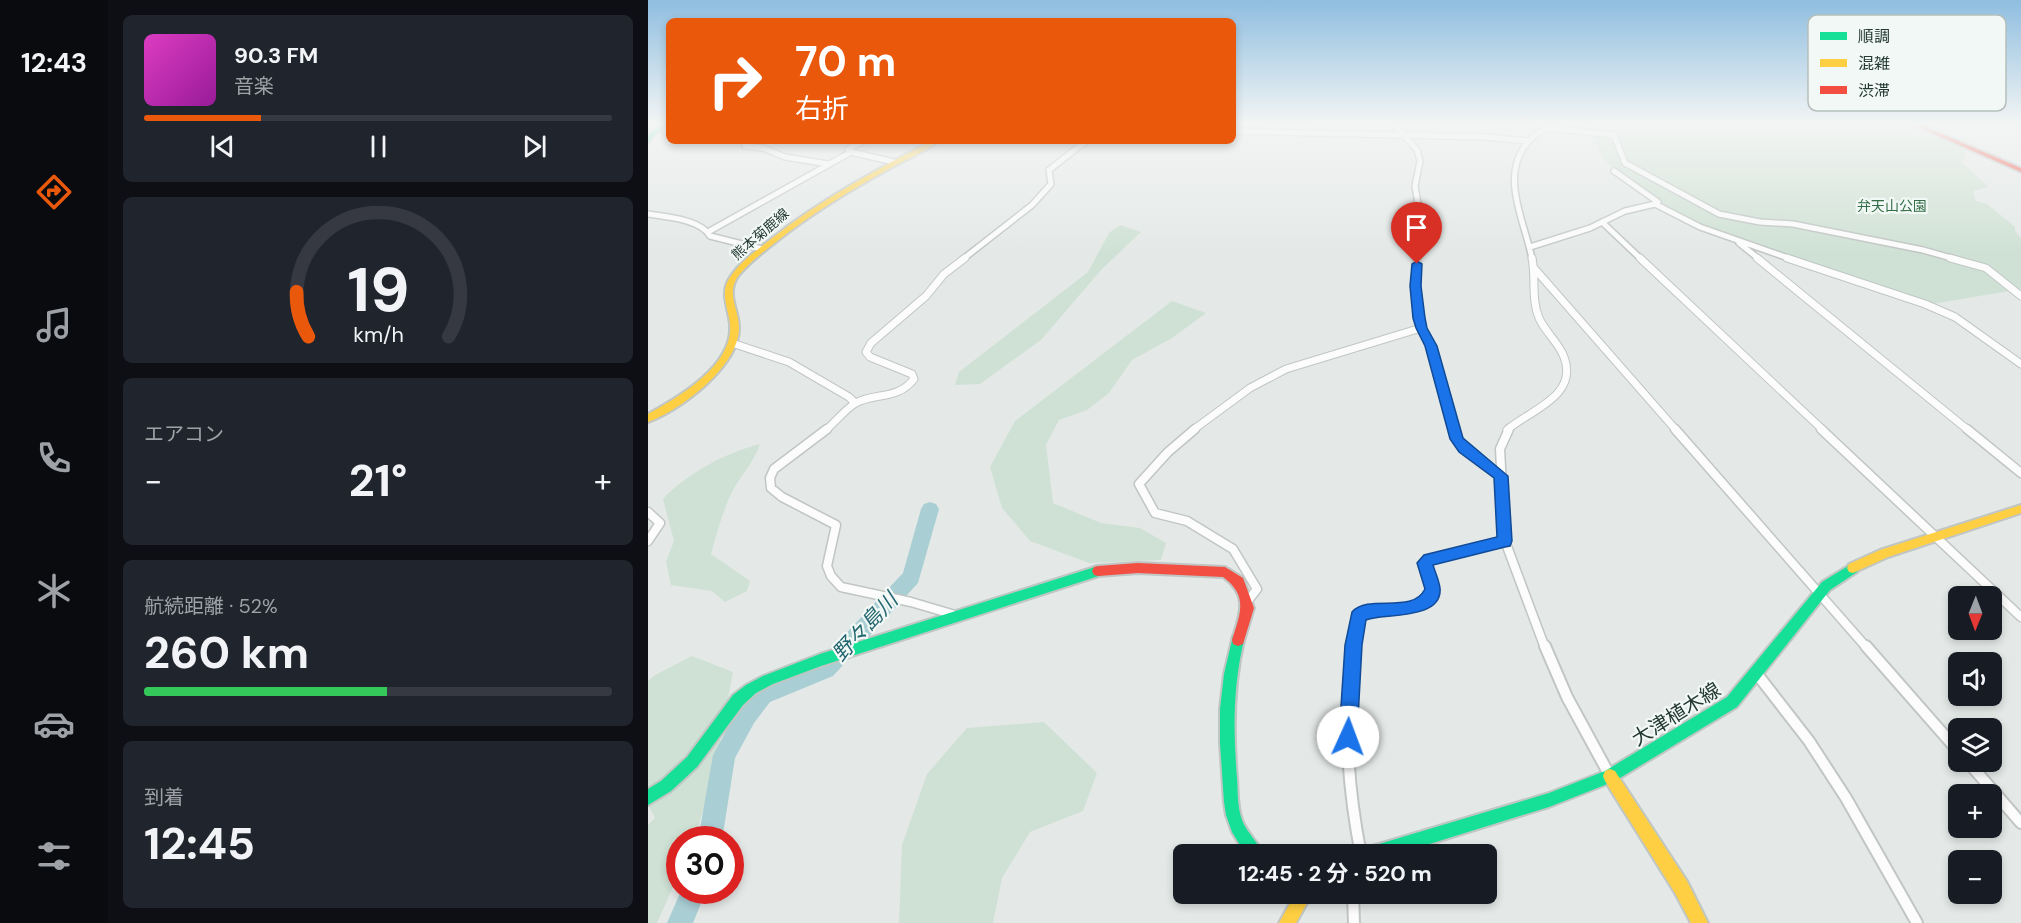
<!DOCTYPE html>
<html lang="ja">
<meta charset="utf-8">
<style>
:root{--surface:#171b24;--page:#20242c;--text:#f1f3f6;--muted:#9ea1a6;--line:#363941;--accent:#ea580c}
body{margin:0;font-family:"DM Sans","Noto Sans JP",sans-serif;background:var(--page);color:var(--text);height:100vh;display:flex;flex-direction:column;font-size:22px;white-space:nowrap}
*{box-sizing:border-box;margin:0}
p{font-size:20px;color:var(--muted)}
.icon{flex:none;width:33px;height:33px;fill:none;stroke:currentColor;stroke-width:2;stroke-linecap:round;stroke-linejoin:round}
.map{position:relative;flex:1;overflow:hidden}
.drawer{display:flex;flex-direction:column;gap:15px;padding:15px;background:#0d0f14;width:540px}
.drawer>*{flex:none}
.top-card{position:absolute;left:18px;top:18px;width:570px;height:126px;border-radius:9px;box-shadow:0 3px 9px #0003;background:#ea580c;color:#fff;overflow:hidden}
.needle{width:39px;rotate:181deg}
.fabs{position:absolute;left:1300px;top:586px;display:grid;gap:12px}
.fabs a{display:grid;place-items:center;width:54px;height:54px;border-radius:9px;background:var(--surface);box-shadow:0 3px 9px #0003;font-size:30px}
.speed{position:absolute;left:18px;top:826px;display:flex;gap:12px;font-size:30px;font-weight:700;text-align:center}
.speed>*{display:grid;place-content:center;width:78px;height:78px;border-radius:50%;background:var(--surface);box-shadow:0 3px 9px #0003;line-height:1}
.speed .limit{border:9px solid #d22;background:#fff;color:#111}
.pin{position:absolute;display:grid;place-items:center;width:51px;height:51px;color:#fff;margin:-62px -26px;border-radius:50% 50% 50% 0;rotate:-45deg;box-shadow:0 0 6px #0007}
.pin .icon{rotate:45deg}
.me{position:absolute;width:66px;margin:-33px;rotate:2deg;stroke-linejoin:round;filter:drop-shadow(0 0 4px #0008)}
.turn{display:flex;align-items:center;gap:21px;height:126px;padding:0 30px;font-size:27px}
.turn .icon{width:78px;height:78px;stroke-width:2.5}
.turn b{display:block;font-size:42px;line-height:51px}
.big{font-size:45px;font-weight:700;line-height:1.1}
.drawer .card{flex:1;display:flex;flex-direction:column;justify-content:center;gap:9px;min-width:0;padding:0 21px;border-radius:9px;background:var(--page)}
.drawer .dial{align-items:center;gap:0}
.dial svg{height:156px;overflow:visible;fill:none;stroke:var(--line);stroke-width:7;stroke-linecap:round;text-anchor:middle}
.dial text{fill:var(--text);stroke:none}
.song{display:flex;align-items:center;gap:18px}
.cover{width:72px;height:72px;border-radius:9px;background:linear-gradient(135deg,hsl(310 70% 55%),hsl(300 70% 35%))}
.played{height:6px;border-radius:3px;background:linear-gradient(90deg,var(--accent) 25%,var(--line) 25%)}
.keys{display:flex;justify-content:space-around;direction:ltr}
.heat{display:flex;justify-content:space-between;align-items:center;font-size:33px;direction:ltr}
.charge{height:9px;border-radius:4px;background:linear-gradient(90deg,#34c759 52%,var(--line) 0)}
.trip{position:absolute;left:525px;top:844px;width:324px;height:60px;border-radius:9px;background:var(--surface);box-shadow:0 3px 9px #0003;font-weight:700;line-height:60px;text-align:center}
main{display:flex;flex:1;min-height:0}
.dock{display:flex;flex-direction:column;width:108px;justify-content:space-around;align-items:center;background:#090b0e;color:var(--muted)}
.dock .icon{width:42px;height:42px}
.dock .on{color:var(--accent)}
.dock b{font-size:27px;color:var(--text)}
.map>svg:first-child{display:block}
</style>
<main>
<nav class="dock">
<b>12:43</b>
<svg class="icon on" aria-label="directions" viewBox="0 0 24 24"><path d="M12 3l9 9-9 9-9-9zM9 14v-3h6M13 9l2 2-2 2"/></svg>
<svg class="icon" aria-label="music" viewBox="0 0 24 24"><path d="M9 18V5l10-2v13"/><circle cx="6" cy="18" r="3"/><circle cx="16" cy="16" r="3"/></svg>
<svg class="icon" aria-label="phone" viewBox="0 0 24 24"><path d="M5 4h4l2 5-3 2q2 4 5 5l2-3 5 2v4C11 20 4 13 5 4z"/></svg>
<svg class="icon" aria-label="climate" viewBox="0 0 24 24"><path d="M12 3v18M4 7l16 10M4 17L20 7"/></svg>
<svg class="icon" aria-label="car" viewBox="0 0 24 24"><path d="M5 17H2v-5l4-1 3-4h7l3 4 3 1v5h-3M9 17h6M6 11h13"/><circle cx="7" cy="17" r="2"/><circle cx="17" cy="17" r="2"/></svg>
<svg class="icon" aria-label="filters" viewBox="0 0 24 24"><path d="M4 7h16M4 17h16"/><circle cx="9" cy="7" r="2"/><circle cx="15" cy="17" r="2"/></svg>
</nav>
<section class="drawer">
<div class="card">
<div class="song"><i class="cover"></i><div><b>90.3 FM</b><p>音楽</p></div></div>
<div class="played"></div>
<div class="keys"><svg class="icon" aria-label="previous" viewBox="0 0 24 24"><path d="M18 5L8 12l10 7zM5 5v14"/></svg><svg class="icon" aria-label="pause" viewBox="0 0 24 24"><path d="M8 5v14M16 5v14"/></svg><svg class="icon" aria-label="next" viewBox="0 0 24 24"><path d="M6 5l10 7-10 7zM19 5v14"/></svg></div>
</div>
<div class="card dial"><svg viewBox="0 0 100 80">
<path d="M14 69A42 42 0 1 1 86 69"/>
<path d="M14 69A42 42 0 0 1 8 46" stroke="#ea580c"/>
<text x="50" y="56" font-size="32" font-weight="700">19</text>
<text x="50" y="72" font-size="11">km/h</text>
</svg></div>
<div class="card"><p>エアコン</p>
<div class="heat"><a>−</a><b class="big">21°</b><a>+</a></div>
</div>
<div class="card"><p>航続距離 · 52%</p><b class="big">260 km</b><div class="charge"></div></div>
<div class="card"><p>到着</p><b class="big">12:45</b></div>
</section>
<div class="map">
<svg width="1373" height="923" viewBox="0 0 1373 923">
<rect width="100%" height="100%" fill="#e4e9e7"/>
<!-- green -->
<path fill="#cfe1d4" d="M 662,124 L 738,124 L 748,132 L 744,133 L 668,130 Z
M 940,124 L 1258,124 L 1316,148 L 1317,158 L 1313,162 L 1341,187 L 1325,191 L 1328,201 L 1339,204 L 1367,227 L 1367,231 L 1373,238 L 1373,289 L 1284,304 L 1224,286 L 1053,226 L 1026,212 L 966,169 L 954,157 Z
M 472,225 L 493,232 L 453,270 L 393,340 L 332,384 L 307,385 L 311,372 L 440,272 L 461,233 Z
M 524,301 L 558,313 L 524,338 L 484,360 L 461,393 L 439,410 L 411,420 L 398,445 L 405,503 L 453,523 L 492,528 L 518,543 L 513,560 L 441,563 L 382,541 L 354,508 L 342,467 L 367,421 Z
M 112,444 C 106,462 94,474 85,490 C 75,510 69,532 63,554 L 102,581 L 99,591 L 77,602 L 64,591 L 23,585 L 18,562 L 26,541 L 15,499 C 38,474 79,452 112,444 Z
M 44,656 L 85,672 L 67,769 L 47,838 L 32,840 L 31,873 L 9,923 L 0,923 L 0,825 L 7,818 L 0,805 L 0,681 L 7,675 Z
M 396,722 L 449,773 L 435,811 L 382,832 L 354,878 L 345,923 L 251,923 L 254,845 L 279,774 L 319,728 Z"/>
<g fill="none" stroke-linecap="round" stroke-linejoin="round">
<!-- river -->
<path fill="#a9ced3" fill-rule="evenodd" d="M 282,502 L 288,504 L 291,509 L 270,583 L 185,676 L 122,702 L 106,723 L 87,758 L 74,840 L 50,840 L 65,755 L 90,709 L 108,688 L 171,662 L 255,573 L 273,509 L 276,504 Z
M 33,891 L 58,891 L 45,923 L 19,923 Z"/>
<!-- street-far3 casing -->
<g stroke="#c1c6c4" stroke-width="8">
<path id="street-far3" d="M 746,124 L 769,150 L 772,161 L 767,186 L 774,227 L 769,259
M 900,128 L 966,135 L 977,163 L 1071,214 L 1112,222 L 1145,224 L 1275,250 L 1307,259
M 585,131 L 837,137 L 881,141
M 101,141 L 97,146 L 115,148 L 137,157 L 180,164
M 202,152 L 200,149 L 215,141
M 966,171 L 1010,202 L 1007,204
M 0,214 C 18,217 52,219 62,236 L 114,249
M 954,222 L 993,259
M 60,232 L 203,152 L 246,162
M 1091,243 L 1111,259
M 882,247 L 942,228 L 977,211 L 1007,204 L 1052,227 L 1143,259
M 315,259 L 384,205 L 403,184 L 401,170 L 438,141
M 884,259 C 877,221 850,175 881,141 C 887,134 897,129 904,124"/>
</g>
<!-- street-far2 casing -->
<g stroke="#c1c6c4" stroke-width="9">
<path id="street-far2" d="M 769,258 L 769,308 L 773,328 L 783,346 L 807,430
M 992,258 L 1175,430
M 1109,258 L 1320,430
M 1139,258 L 1277,304 L 1307,317 L 1373,364
M 1302,258 L 1338,268 L 1373,296
M 886,268 L 1028,430
M 84,343 L 141,362 L 201,397 L 207,403
M 178,430 C 187,422 196,411 206,404 C 225,392 249,401 266,379 L 264,374 L 222,357 L 218,352 L 223,343 L 278,296 L 296,274 L 317,258
M 545,430 L 602,388 L 638,369 L 773,328
M 859,430 C 882,410 931,396 916,357 C 911,343 897,332 891,318 C 883,299 888,277 884,258"/>
</g>
<!-- street-far1 casing -->
<g stroke="#c1c6c4" stroke-width="11">
<path id="street-far1" d="M 179,429 L 126,469 L 122,478 L 123,488 L 134,497 L 188,525 L 179,566 L 183,576 L 193,587 L 263,602 L 307,615
M 547,429 L 520,452 L 491,484 L 507,513 L 539,521 L 585,549 L 609,589 L 599,602
M 806,429 C 812,451 835,463 853,476
M 861,429 L 852,449 L 857,541 L 897,648
M 1027,429 L 1219,648
M 1173,429 L 1373,617
M 1319,429 L 1373,473
M 0,512 L 12,523 L 0,541
M 705,648 L 710,623 L 715,612 L 766,607 L 781,598 L 784,588 L 777,563 L 781,560 L 857,541"/>
</g>
<!-- street casing -->
<g stroke="#c1c6c4" stroke-width="14">
<path id="street" d="M 705,646 C 695,720 699,783 713,855
M 897,646 L 919,697 L 962,776
M 1218,646 L 1311,752
M 1109,674 L 1161,741 L 1198,798 L 1269,923
M 1320,762 L 1373,823
M 705,894 L 706,923"/>
</g>
<!-- fast casing -->
<g stroke="#c0c6c4" stroke-width="4">
<path id="fast" d="M 12,124 L 18,124 L 0,142 L 0,136 Z
M 1205,563 L 1209,564 L 1211,568 L 1209,572 L 1182,590 L 1089,707 L 967,781 L 901,807 L 746,855 L 713,855 L 716,850 L 721,847 L 901,793 L 957,771 L 1079,697 L 1174,582 Z
M 450,566 L 454,567 L 456,571 L 454,575 L 173,666 L 125,684 L 108,693 L 95,705 L 49,767 L 23,791 L 0,805 L 0,789 L 13,781 L 39,757 L 85,695 L 98,685 L 115,676 L 172,654 Z
M 590,634 L 595,636 L 596,640 C 585,686 585,731 589,778 C 590,792 589,806 594,820 C 599,833 610,842 616,855 L 598,855 L 584,832 L 578,815 L 576,802 L 572,743 L 572,709 L 576,674 L 584,640 L 585,636 Z"/>
</g>
<!-- slow casing -->
<g stroke="#c0c6c4" stroke-width="4">
<path id="slow" d="M 283,141 L 291,141 C 276,153 256,160 239,170 C 201,191 163,214 128,242 C 115,252 102,262 91,275 C 77,293 91,309 91,328 C 91,366 33,410 0,422 L 0,414 C 31,397 86,365 82,324 C 80,306 71,292 83,276 C 93,261 109,250 123,239 C 172,200 228,170 283,141 Z
M 1373,505 L 1373,513 L 1240,557 L 1205,573 L 1201,572 L 1199,568 L 1201,564 L 1232,550 Z
M 962,769 L 967,771 L 1039,881 L 1060,923 L 1043,923 L 1027,893 L 957,781 L 955,776 L 957,771 Z
M 647,894 L 664,894 L 648,923 L 631,923 Z"/>
</g>
<!-- jam casing -->
<g stroke="#c0c6c4" stroke-width="4">
<path id="jam" d="M 1263,124 L 1271,124 L 1373,168 L 1373,172 Z
M 490,563 L 577,567 L 595,578 L 606,608 L 595,644 L 590,646 L 585,644 L 584,640 C 592,614 601,596 575,577 L 490,573 L 450,576 L 446,575 L 444,571 L 446,567 L 450,566 Z"/>
</g>
<!-- street-far3 -->
<use href="#street-far3" stroke="#fbfcfb" stroke-width="5"/>
<!-- street-far2 -->
<use href="#street-far2" stroke="#fbfcfb" stroke-width="7"/>
<!-- street-far1 -->
<use href="#street-far1" stroke="#fbfcfb" stroke-width="8"/>
<!-- street -->
<use href="#street" stroke="#fbfcfb" stroke-width="10"/>
<!-- fast -->
<use href="#fast" fill="#16e098" fill-rule="evenodd"/>
<!-- slow -->
<use href="#slow" fill="#ffcf43" fill-rule="evenodd"/>
<!-- jam -->
<use href="#jam" fill="#f24e42" fill-rule="evenodd"/>
</g>
<!-- sky -->
<linearGradient id="sky" x2="0" y2="1"><stop stop-color="#8fbee0"/><stop offset="0.49" stop-color="#f3f5f4"/><stop offset="1" stop-color="#f3f5f4" stop-opacity="0"/></linearGradient>
<rect width="1373" height="253" fill="url(#sky)"/>
<!-- route -->
<path fill="#1a73e8" stroke="#114b97" stroke-width="1.5" d="M 769,261 L 774,264 L 773,286 L 777,318 L 779,328 L 789,346 L 815,438 L 860,476 L 864,541 L 862,546 L 857,547 L 785,565 C 787,572 791,580 792,588 C 795,621 734,613 718,620 L 714,645 L 709,737 L 706,743 L 700,746 L 693,743 L 691,737 L 697,645 L 704,612 C 721,593 764,615 777,589 L 769,563 L 776,555 L 849,537 L 846,478 L 811,452 L 802,439 L 777,346 L 768,328 L 765,318 L 762,286 L 764,264 Z"/>
<g text-anchor="middle" dominant-baseline="central" stroke-width="4.5" stroke-linejoin="round" paint-order="stroke">
<!-- far-park labels -->
<g font-size="14" fill="#326d47" stroke="#f2f8f5">
<text x="1244" y="206">弁天山公園</text>
</g>
<!-- far-street labels -->
<g font-size="14" fill="#243a33" stroke="#f2f8f5">
<text transform="translate(112 234) rotate(-41)">熊本菊鹿線</text>
</g>
<!-- near-street labels -->
<g font-size="20" fill="#243a33" stroke="#f2f8f5">
<text transform="translate(1028 714) rotate(-32)">大津植木線</text>
</g>
<!-- near-water labels -->
<g font-size="21" font-style="italic" fill="#246670" stroke="#f2f8f5">
<text transform="translate(217 627) rotate(-47)">野々島川</text>
</g>
</g>
<!-- legend -->
<rect x="1160" y="15" width="198" height="96" rx="9" fill="#f2f8f5" stroke="#b4bfbb" stroke-width="1.5"/>
<rect x="1172" y="32" width="27" height="8" fill="#16e098"/>
<rect x="1172" y="59" width="27" height="8" fill="#ffcf43"/>
<rect x="1172" y="86" width="27" height="8" fill="#f24e42"/>
<g font-size="16" fill="#243a33">
<text x="1210" y="42">順調</text>
<text x="1210" y="69">混雑</text>
<text x="1210" y="96">渋滞</text>
</g>
</svg>
<div class="fabs">
<a><svg class="needle" viewBox="-14 -14 28 28"><path d="M0-13l5 13h-10z" fill="#e53935"/><path d="M0 13l5-13h-10z" fill="#9ea1a6"/></svg></a>
<a><svg class="icon" aria-label="sound" viewBox="0 0 24 24"><path d="M4 9h4l5-4v14l-5-4H4zM17 9q2 3 0 6"/></svg></a>
<a><svg class="icon" aria-label="layers" viewBox="0 0 24 24"><path d="M12 4l9 5-9 5-9-5zM3 14l9 5 9-5"/></svg></a>
<a>+</a>
<a>−</a>
</div>
<div class="speed"><div class="limit">30</div></div>
<div class="pin" style="left:769px;top:264px;background:#d93025"><svg class="icon" aria-label="arrive" viewBox="0 0 24 24"><path d="M6 21V4h12l-3 4 3 4H6"/></svg></div>
<svg class="me" style="left:700px;top:737px" viewBox="-20 -20 40 40"><circle r="19" fill="#fff"/><path d="M0-13L10 11 0 6-10 11z" fill="#1a73e8"/></svg>
<div class="trip">12:45 · 2 分 · 520 m</div>
<div class="top-card">
<div class="turn"><svg class="icon" aria-label="right" viewBox="0 0 24 24"><path d="M7 20v-9h11M14 6l5 5-5 5"/></svg><div><b>70 m</b>右折</div></div>
</div>
</div>
</main>
